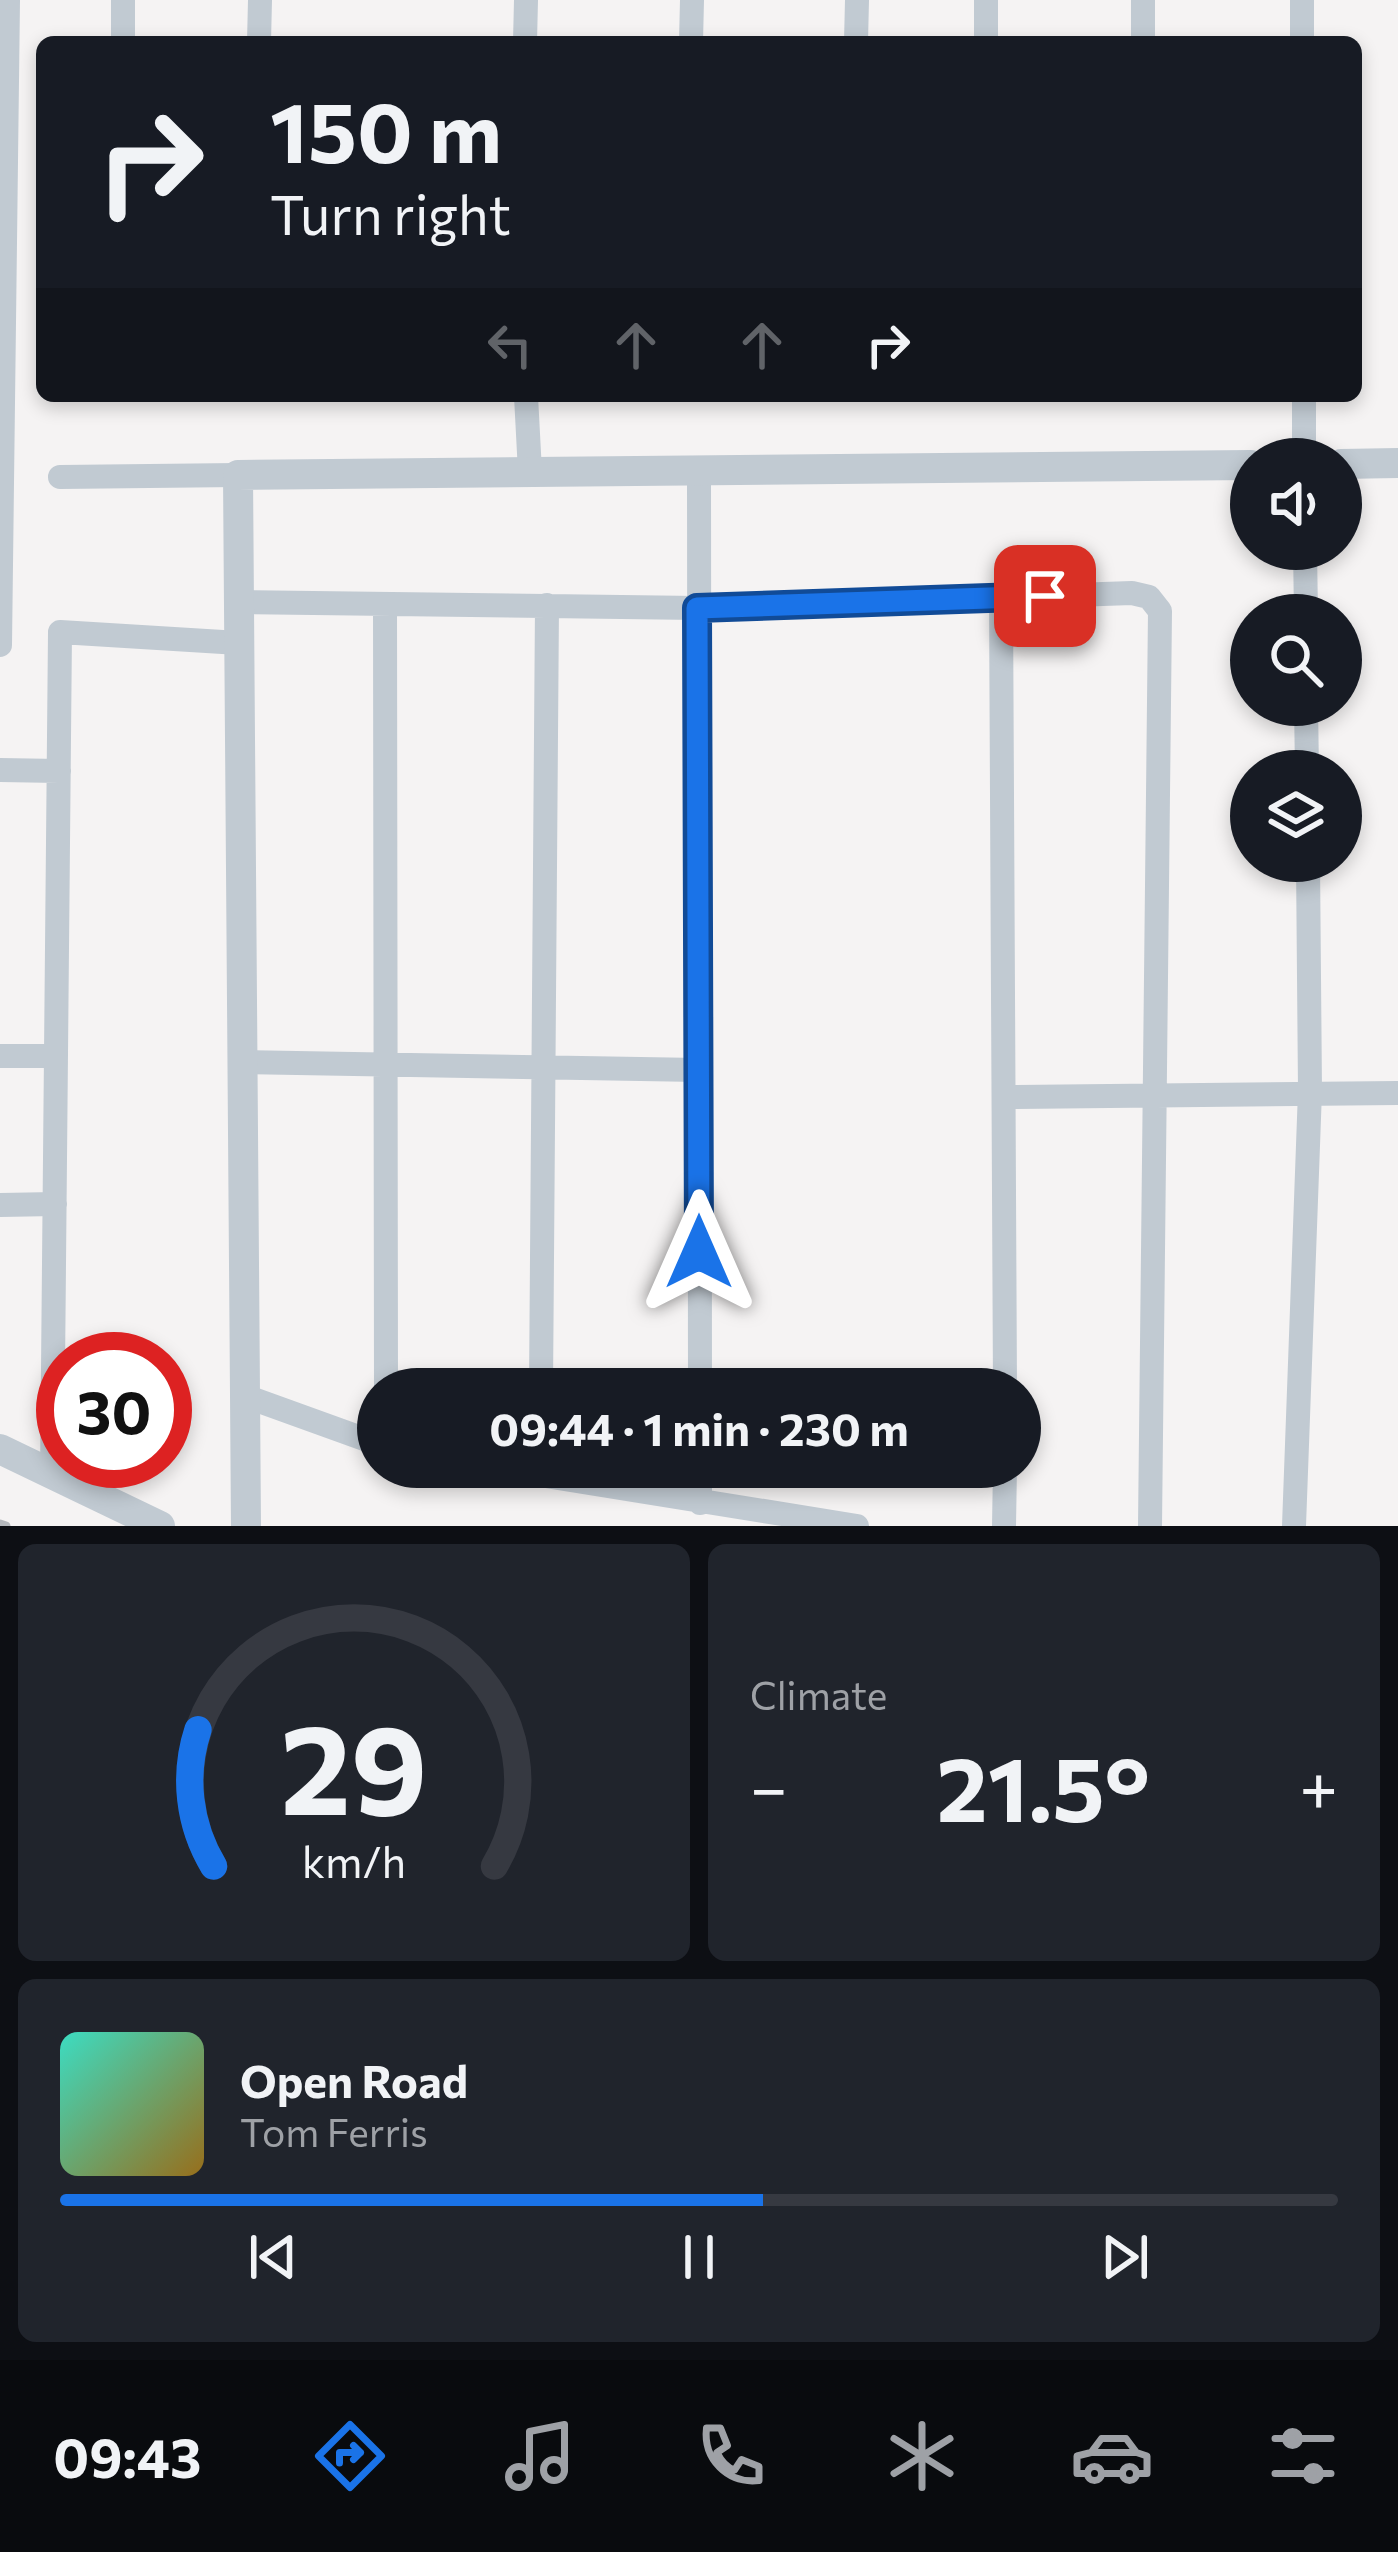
<!DOCTYPE html>
<meta charset="utf-8">
<style>
:root{--surface:#171b24;--page:#20242c;--text:#f1f3f6;--muted:#9ea1a6;--line:#363941;--accent:#1a73e8}
body{margin:0;font-family:Commissioner,sans-serif;background:var(--page);color:var(--text);height:100vh;display:flex;flex-direction:column;font-size:45px;white-space:nowrap}
*{box-sizing:border-box;margin:0}
p{font-size:39px;color:var(--muted)}
.icon{flex:none;width:66px;height:66px;fill:none;stroke:currentColor;stroke-width:2;stroke-linecap:round;stroke-linejoin:round}
.map{position:relative;height:1526px;overflow:hidden}
.side{display:flex;flex-direction:column;gap:18px;padding:18px;background:#0d0f14;flex:1}
.side>*{flex:none}
.top-card{position:absolute;left:36px;top:36px;width:1326px;height:366px;border-radius:18px;box-shadow:0 6px 18px #0003;background:#171b24;color:var(--text);overflow:hidden}
.buttons{position:absolute;left:1230px;top:438px;display:grid;gap:24px}
.buttons a{display:grid;place-items:center;width:132px;height:132px;border-radius:50%;background:var(--surface);box-shadow:0 6px 18px #0003;font-size:60px}
.speed{position:absolute;left:36px;top:1332px;display:flex;gap:24px;font-size:60px;font-weight:700;text-align:center}
.speed>*{display:grid;place-content:center;width:156px;height:156px;border-radius:50%;background:var(--surface);box-shadow:0 6px 18px #0003;line-height:1}
.speed .limit{border:18px solid #d22;background:#fff;color:#111}
.pin{position:absolute;display:grid;place-items:center;width:102px;height:102px;color:#fff;margin:-51px;border-radius:24px;box-shadow:0 6px 18px #0006}
.me{position:absolute;width:132px;margin:-66px;rotate:0deg;stroke-linejoin:round;filter:drop-shadow(0 0 9px #0008)}
.turn{display:flex;align-items:center;gap:42px;height:252px;padding:0 36px;font-size:54px}
.turn .icon{width:156px;height:156px;stroke-width:2.5}
.turn b{display:block;font-size:84px;line-height:102px}
.lanes{display:flex;align-items:center;height:114px;padding:0 36px;background:#0003;justify-content:center;gap:60px;direction:ltr}
.lanes .off{opacity:.35}
.big{font-size:90px;font-weight:700;line-height:1.1}
.side .tile{flex:1;display:flex;flex-direction:column;justify-content:center;gap:18px;min-width:0;padding:0 42px;border-radius:18px;background:var(--page)}
.side .dial{align-items:center;gap:0}
.dial svg{height:312px;overflow:visible;fill:none;stroke:var(--line);stroke-width:7;stroke-linecap:round;text-anchor:middle}
.dial text{fill:var(--text);stroke:none}
.song{display:flex;align-items:center;gap:36px}
.cover{width:144px;height:144px;border-radius:18px;background:linear-gradient(135deg,hsl(170 70% 55%),hsl(40 70% 35%))}
.played{height:12px;border-radius:6px;background:linear-gradient(90deg,var(--accent) 55%,var(--line) 55%)}
.keys{display:flex;justify-content:space-around;direction:ltr}
.heat{display:flex;justify-content:space-between;align-items:center;font-size:66px;direction:ltr}
.side .tiles{flex:1;display:grid;gap:18px;grid-template-columns:1fr 1fr}
.tile:last-child{grid-column:span 2}
.trip{position:absolute;left:357px;top:1368px;width:684px;height:120px;border-radius:60px;background:var(--surface);box-shadow:0 6px 18px #0003;font-weight:700;line-height:120px;text-align:center}
.tab-bar{display:flex;height:192px;justify-content:space-around;align-items:center;background:#090b0e;color:var(--muted)}
.tab-bar .icon{width:84px;height:84px}
.tab-bar .selected{color:var(--accent)}
.tab-bar b{font-size:54px;color:var(--text)}
.map>svg:first-child{display:block}
</style>
<div class="map">
<svg width="1398" height="1526" viewBox="0 0 1398 1526">
<rect width="100%" height="100%" fill="#f5f3f3"/>
<g fill="none" stroke-linecap="round" stroke-linejoin="round">
<!-- minor -->
<path stroke="#c1cad2" stroke-width="24" d="M 1143,0 L 1143,42
M 1302,0 L 1302,42
M 123,42 L 123,0
M 259,42 L 260,0
M 525,42 L 526,0
M 691,42 L 692,0
M 856,42 L 857,0
M 986,42 L 986,0
M 526,396 L 530,472
M 1304,396 L 1304,459
M 699,470 L 700,1389
M 60,477 L 238,475
M 1305,549 L 1306,615
M 1001,598 L 1005,1389
M 239,602 L 697,608 L 1132,593 L 1149,597 L 1160,611 L 1150,1526
M 385,604 L 386,1389
M 0,645 L 8,0
M 1306,705 L 1307,771
M 0,770 L 59,771
M 0,1056 L 56,1056
M 242,1062 L 699,1070
M 1008,1097 L 1398,1093
M 0,1205 L 55,1204
M 541,1389 L 547,605
M 245,1396 L 378,1444
M 490,1467 L 857,1526
M 700,1467 L 700,1503
M 52,1475 L 60,632 L 239,643
M 1004,1526 L 1005,1467
M 1294,1526 L 1310,1091 L 1308,861"/>
<!-- tertiary -->
<path stroke="#c1cad2" stroke-width="30" d="M 1341,464 L 1398,463
M 0,1449 L 160,1526
M 246,1526 L 238,475 L 1251,465"/>
<!-- rail -->
<path stroke="#b5b8bd" stroke-width="9" d="M 0,1524 L 6,1526"/>
</g>
<g fill="none" stroke-linecap="round" stroke-linejoin="round">
<!-- route casing -->
<g stroke="#114b97" stroke-width="30">
<path id="route" d="M 699,1252 L 697,608 L 1045,596"/>
</g>
<!-- route -->
<use href="#route" stroke="#1a73e8" stroke-width="21"/>
</g>
</svg>
<div class="buttons">
<a><svg class="icon" aria-label="sound" viewBox="0 0 24 24"><path d="M4 9h4l5-4v14l-5-4H4zM17 9q2 3 0 6"/></svg></a>
<a><svg class="icon" aria-label="search" viewBox="0 0 24 24"><circle cx="10" cy="10" r="6"/><path d="M15 15l6 6"/></svg></a>
<a><svg class="icon" aria-label="layers" viewBox="0 0 24 24"><path d="M12 4l9 5-9 5-9-5zM3 14l9 5 9-5"/></svg></a>
</div>
<div class="speed"><div class="limit">30</div></div>
<div class="pin" style="left:1045px;top:596px;background:#d93025"><svg class="icon" aria-label="arrive" viewBox="0 0 24 24"><path d="M6 21V4h12l-3 4 3 4H6"/></svg></div>
<svg class="me" style="left:699px;top:1252px" viewBox="-20 -20 40 40"><path d="M0-17L14 15 0 8-14 15z" fill="#1a73e8" stroke="#fff" stroke-width="4"/></svg>
<div class="trip">09:44 · 1 min · 230 m</div>
<div class="top-card">
<div class="turn"><svg class="icon" aria-label="right" viewBox="0 0 24 24"><path d="M7 20v-9h11M14 6l5 5-5 5"/></svg><div><b>150 m</b>Turn right</div></div>
<div class="lanes"><svg class="icon off" aria-label="left" viewBox="0 0 24 24"><path d="M17 20v-9H6M10 6l-5 5 5 5"/></svg><svg class="icon off" aria-label="ahead" viewBox="0 0 24 24"><path d="M12 20V5M6 11l6-6 6 6"/></svg><svg class="icon off" aria-label="ahead" viewBox="0 0 24 24"><path d="M12 20V5M6 11l6-6 6 6"/></svg><svg class="icon" aria-label="right" viewBox="0 0 24 24"><path d="M7 20v-9h11M14 6l5 5-5 5"/></svg></div>
</div>
</div>
<section class="side">
<div class="tiles">
<div class="tile dial"><svg viewBox="0 0 100 80">
<path d="M14 69A42 42 0 1 1 86 69"/>
<path d="M14 69A42 42 0 0 1 10 34" stroke="#1a73e8"/>
<text x="50" y="56" font-size="32" font-weight="700">29</text>
<text x="50" y="72" font-size="11">km/h</text>
</svg></div>
<div class="tile"><p>Climate</p>
<div class="heat"><a>−</a><b class="big">21.5°</b><a>+</a></div>
</div>
<div class="tile">
<div class="song"><i class="cover"></i><div><b>Open Road</b><p>Tom Ferris</p></div></div>
<div class="played"></div>
<div class="keys"><svg class="icon" aria-label="previous" viewBox="0 0 24 24"><path d="M18 5L8 12l10 7zM5 5v14"/></svg><svg class="icon" aria-label="pause" viewBox="0 0 24 24"><path d="M8 5v14M16 5v14"/></svg><svg class="icon" aria-label="next" viewBox="0 0 24 24"><path d="M6 5l10 7-10 7zM19 5v14"/></svg></div>
</div>
</div>
</section>
<nav class="tab-bar">
<b>09:43</b>
<svg class="icon selected" aria-label="directions" viewBox="0 0 24 24"><path d="M12 3l9 9-9 9-9-9zM9 14v-3h6M13 9l2 2-2 2"/></svg>
<svg class="icon" aria-label="music" viewBox="0 0 24 24"><path d="M9 18V5l10-2v13"/><circle cx="6" cy="18" r="3"/><circle cx="16" cy="16" r="3"/></svg>
<svg class="icon" aria-label="phone" viewBox="0 0 24 24"><path d="M5 4h4l2 5-3 2q2 4 5 5l2-3 5 2v4C11 20 4 13 5 4z"/></svg>
<svg class="icon" aria-label="climate" viewBox="0 0 24 24"><path d="M12 3v18M4 7l16 10M4 17L20 7"/></svg>
<svg class="icon" aria-label="car" viewBox="0 0 24 24"><path d="M5 17H2v-5l4-1 3-4h7l3 4 3 1v5h-3M9 17h6M6 11h13"/><circle cx="7" cy="17" r="2"/><circle cx="17" cy="17" r="2"/></svg>
<svg class="icon" aria-label="filters" viewBox="0 0 24 24"><path d="M4 7h16M4 17h16"/><circle cx="9" cy="7" r="2"/><circle cx="15" cy="17" r="2"/></svg>
</nav>
